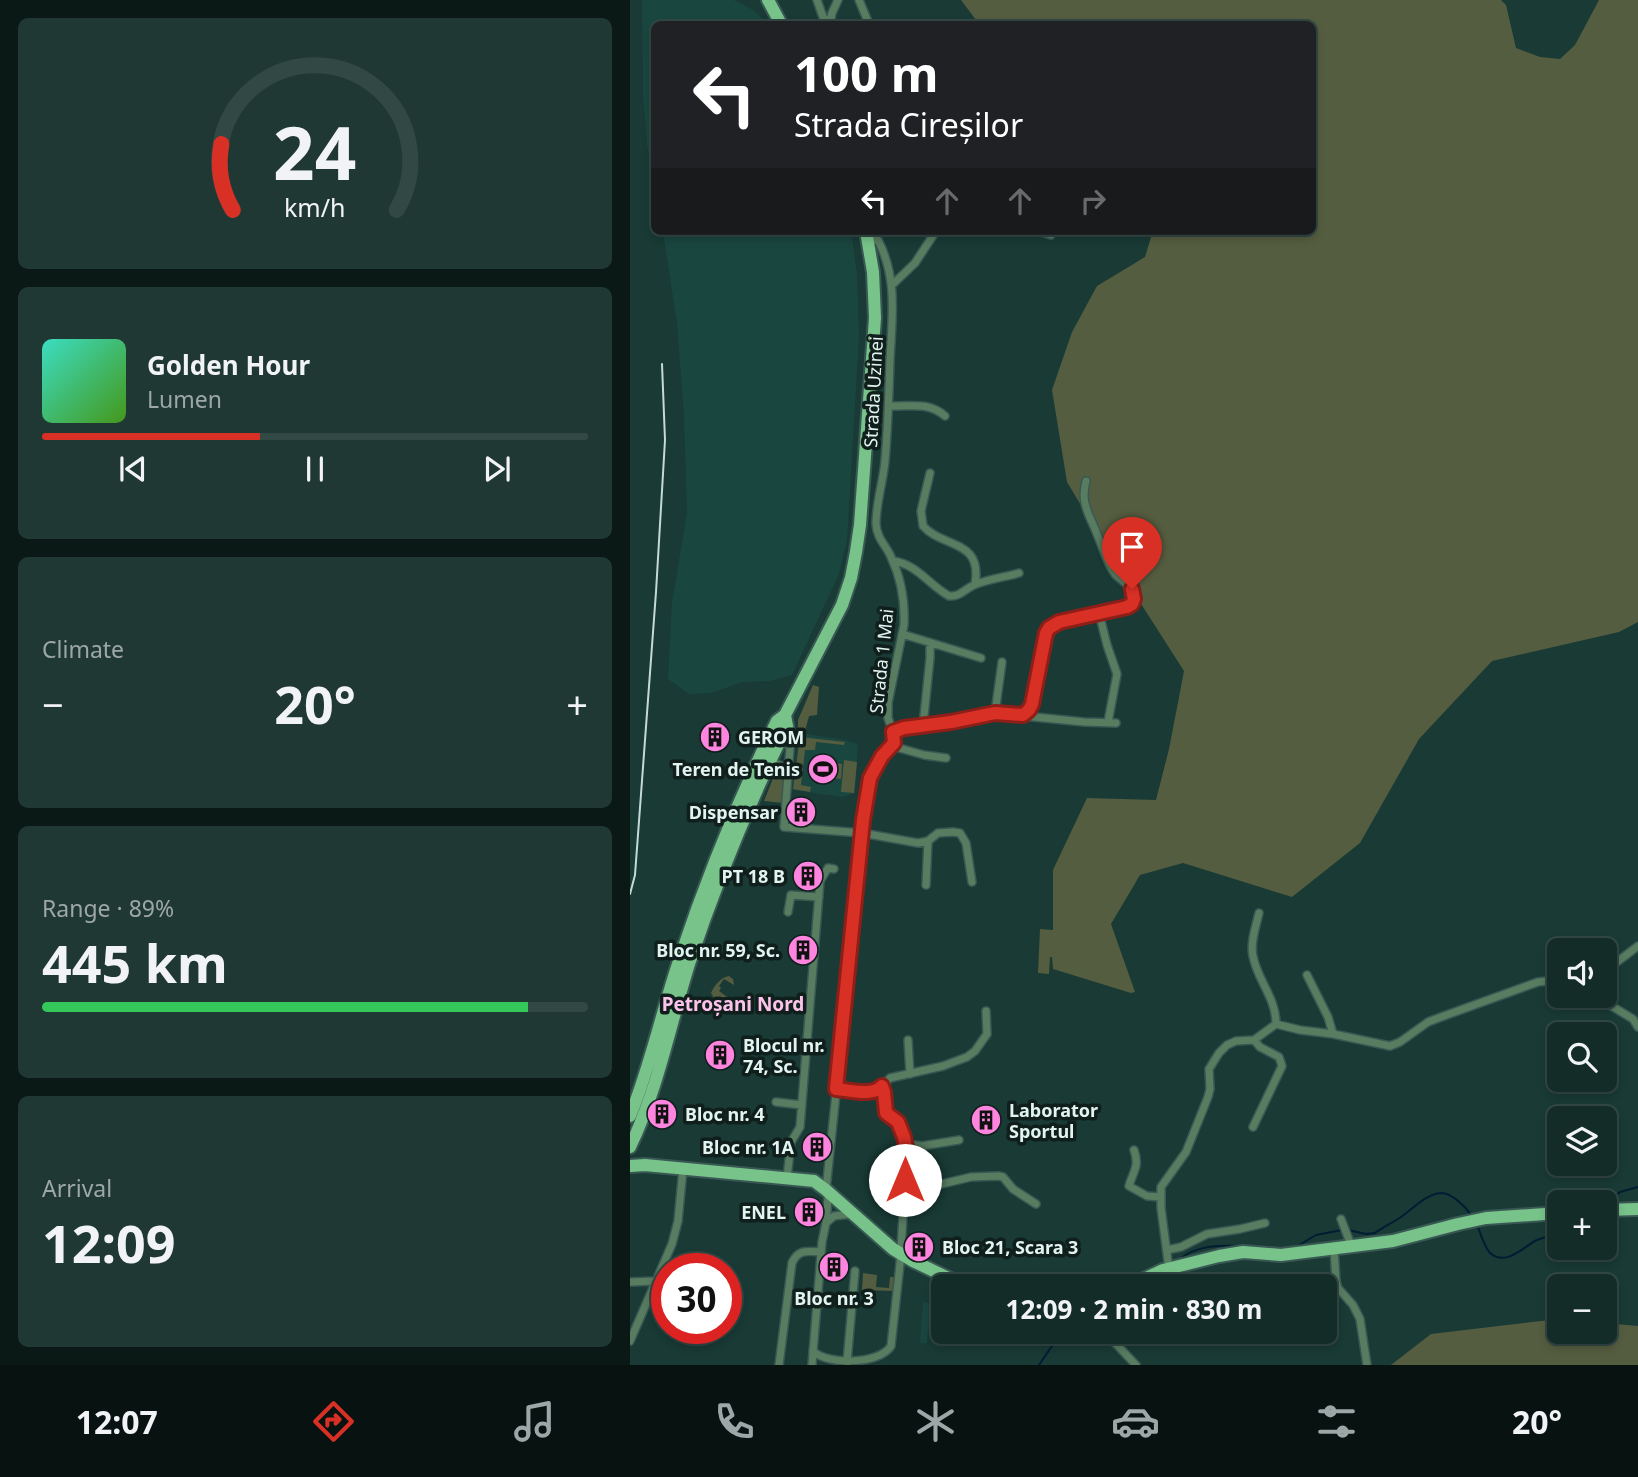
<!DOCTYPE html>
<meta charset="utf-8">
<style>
:root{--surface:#132c28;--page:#203834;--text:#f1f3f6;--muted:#9da7a8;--line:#324845;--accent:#d93025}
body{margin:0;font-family:"Noto Sans",sans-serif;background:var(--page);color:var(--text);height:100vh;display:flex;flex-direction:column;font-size:26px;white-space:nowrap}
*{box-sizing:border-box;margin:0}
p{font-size:23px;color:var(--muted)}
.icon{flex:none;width:38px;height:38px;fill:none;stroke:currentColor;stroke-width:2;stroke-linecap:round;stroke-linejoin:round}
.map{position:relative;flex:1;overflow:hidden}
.sheet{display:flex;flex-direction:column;gap:18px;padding:18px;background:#0a1816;width:630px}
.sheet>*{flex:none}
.guide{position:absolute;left:21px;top:21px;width:665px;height:214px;border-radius:10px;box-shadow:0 4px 10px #0003,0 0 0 2px var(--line);background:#202124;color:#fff;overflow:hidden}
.tools{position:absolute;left:917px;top:938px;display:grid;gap:14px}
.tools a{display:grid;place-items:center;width:70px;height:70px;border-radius:10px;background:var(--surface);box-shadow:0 4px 10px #0003,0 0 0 2px var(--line);font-size:35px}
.speed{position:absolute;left:21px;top:1253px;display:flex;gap:14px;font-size:35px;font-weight:700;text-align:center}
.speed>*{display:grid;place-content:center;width:91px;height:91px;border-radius:50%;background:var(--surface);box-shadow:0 4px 10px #0003,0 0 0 2px var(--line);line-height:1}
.speed .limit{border:10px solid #d22;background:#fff;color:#111}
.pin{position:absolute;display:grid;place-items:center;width:60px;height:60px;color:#fff;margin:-72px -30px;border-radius:50% 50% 50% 0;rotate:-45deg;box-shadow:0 0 7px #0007}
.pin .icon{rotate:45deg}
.me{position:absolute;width:77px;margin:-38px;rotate:0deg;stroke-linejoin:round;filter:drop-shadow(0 0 5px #0008)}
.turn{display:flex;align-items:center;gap:24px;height:147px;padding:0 28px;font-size:32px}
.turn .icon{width:91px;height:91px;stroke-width:2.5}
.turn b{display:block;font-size:49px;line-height:60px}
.lanes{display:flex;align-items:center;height:66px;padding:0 28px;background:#0003;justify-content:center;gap:35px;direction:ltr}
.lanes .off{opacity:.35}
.big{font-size:52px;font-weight:700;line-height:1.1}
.sheet .widget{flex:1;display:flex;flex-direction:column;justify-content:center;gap:10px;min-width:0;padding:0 24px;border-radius:10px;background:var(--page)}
.sheet .dial{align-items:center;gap:0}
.dial svg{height:182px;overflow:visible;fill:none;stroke:var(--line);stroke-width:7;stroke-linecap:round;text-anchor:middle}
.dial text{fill:var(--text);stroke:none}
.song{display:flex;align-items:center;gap:21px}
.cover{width:84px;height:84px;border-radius:10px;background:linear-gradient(135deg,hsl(170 70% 55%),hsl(100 70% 35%))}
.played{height:7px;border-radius:4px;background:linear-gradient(90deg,var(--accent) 40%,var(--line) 40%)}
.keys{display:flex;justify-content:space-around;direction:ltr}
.heat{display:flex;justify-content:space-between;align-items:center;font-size:38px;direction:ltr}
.charge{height:10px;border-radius:5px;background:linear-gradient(90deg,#34c759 89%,var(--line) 0)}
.trip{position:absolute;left:301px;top:1274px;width:406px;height:70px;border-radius:10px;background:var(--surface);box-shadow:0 4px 10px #0003,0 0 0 2px var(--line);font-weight:700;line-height:70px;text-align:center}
.tab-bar{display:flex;height:112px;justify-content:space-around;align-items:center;background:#081210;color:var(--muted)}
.tab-bar .icon{width:49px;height:49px}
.tab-bar .current{color:var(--accent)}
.tab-bar b{font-size:32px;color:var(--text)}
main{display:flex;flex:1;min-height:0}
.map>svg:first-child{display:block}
</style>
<main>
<section class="sheet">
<div class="widget dial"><svg viewBox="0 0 100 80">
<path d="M14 69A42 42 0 1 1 86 69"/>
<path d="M14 69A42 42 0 0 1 9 40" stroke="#d93025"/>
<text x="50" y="56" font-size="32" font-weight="700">24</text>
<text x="50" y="72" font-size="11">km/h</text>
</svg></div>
<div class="widget">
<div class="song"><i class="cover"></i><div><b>Golden Hour</b><p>Lumen</p></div></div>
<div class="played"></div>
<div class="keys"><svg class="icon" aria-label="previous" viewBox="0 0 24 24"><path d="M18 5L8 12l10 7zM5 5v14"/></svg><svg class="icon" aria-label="pause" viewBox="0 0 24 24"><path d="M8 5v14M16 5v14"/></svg><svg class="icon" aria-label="next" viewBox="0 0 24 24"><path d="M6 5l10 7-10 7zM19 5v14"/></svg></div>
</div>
<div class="widget"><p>Climate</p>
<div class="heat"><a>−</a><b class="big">20°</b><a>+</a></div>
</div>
<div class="widget"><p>Range · 89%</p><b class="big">445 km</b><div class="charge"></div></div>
<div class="widget"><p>Arrival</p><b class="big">12:09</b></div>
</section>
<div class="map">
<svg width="1008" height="1365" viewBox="0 0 1008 1365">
<rect width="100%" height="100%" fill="#193a35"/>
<!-- built -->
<path fill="#1a4640" d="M 12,0 L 104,0 L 123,10 L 138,24 L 24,24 L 24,180 L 17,145 L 13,96 Z
M 33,231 L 221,231 L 227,274 L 229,336 L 217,541 L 209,574 L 162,675 L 140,681 L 112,682 L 82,693 L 59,694 L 38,679 L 42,602 L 57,512 L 54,415 L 47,324 Z
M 169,733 L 210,739 L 228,744 L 225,793 L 213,797 L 162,790 Z
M 293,1302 L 301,1303 L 297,1343 L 290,1343 Z"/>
<!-- green -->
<path fill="#555d40" d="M 331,0 L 871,0 L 876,5 L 886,48 L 910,57 L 930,59 L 945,45 L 969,0 L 1008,0 L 1008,622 L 989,632 L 862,661 L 789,739 L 730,843 L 662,897 L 553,863 L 510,875 L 481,924 L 505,992 L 501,993 L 423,969 L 422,957 L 420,957 L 419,974 L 408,973 L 410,929 L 423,930 L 423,870 L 457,798 L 526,800 L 539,749 L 554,671 L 504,593 L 437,482 L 422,390 L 442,332 L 467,286 L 515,257 L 522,234 L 521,231 L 682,231 L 682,24 L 349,24 Z
M 183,685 L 189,687 L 187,715 L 179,716 L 175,731 L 172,733 L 168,729 L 168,720 Z
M 170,737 L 215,742 L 214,745 L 186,742 L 185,750 L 175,750 L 171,785 L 181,787 L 180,792 L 163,789 Z
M 214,760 L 227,762 L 224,793 L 211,792 Z
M 191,761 L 212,764 L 211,779 L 189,777 Z
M 146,771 L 154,774 L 156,778 L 153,803 L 134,801 Z
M 99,976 L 103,979 L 104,985 L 94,979 L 89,986 L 91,988 L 89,991 L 96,996 L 99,996 L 93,999 L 84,998 L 81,993 C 84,986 91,977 99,976 Z
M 233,1273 L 247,1275 L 246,1287 L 259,1288 L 260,1277 L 264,1277 L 263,1291 L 232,1290 Z
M 928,1319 L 929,1332 L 975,1332 L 975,1323 L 1008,1326 L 1008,1365 L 761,1365 L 801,1334 Z"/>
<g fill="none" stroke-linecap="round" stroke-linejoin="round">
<!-- stream -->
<path stroke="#001d33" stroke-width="2" d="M 976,1204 L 990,1192 L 1008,1187
M 848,1227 C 851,1235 854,1246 860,1253 C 876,1267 893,1247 907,1240 C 914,1237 922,1236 929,1236
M 718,1230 L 736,1234 L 745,1233 C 752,1228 760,1224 768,1219 C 781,1211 795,1194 811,1193 C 822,1193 836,1207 842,1216
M 666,1247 L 686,1235 L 712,1230
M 548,1261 C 563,1245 591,1245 612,1246
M 525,1286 L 540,1274
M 409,1365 L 428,1337 L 436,1332"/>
<!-- street casing -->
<g stroke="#395853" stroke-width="10">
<path id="street" d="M 187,0 L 193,17 L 200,24
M 229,0 L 239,24
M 200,24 L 202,13 L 208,0
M 409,231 L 421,235
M 262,285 L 285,263 L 306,231
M 259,406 C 280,407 298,401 315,416
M 300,473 L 291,511 L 293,526 C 312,548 353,539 345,584
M 263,561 C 287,564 299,585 319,596 C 330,597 335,589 344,585 C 358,579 375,577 389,573
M 469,613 L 477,645 L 487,674 L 478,722
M 272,634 L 351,658
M 365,713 L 372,662
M 393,715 L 399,710 L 402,704 C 405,690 412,637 419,629 C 428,617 480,612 497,607 C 502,604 506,600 504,594 C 502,586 490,580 485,574 C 476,562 473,547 467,534 C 463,523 457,514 455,503 C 453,495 454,489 456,481
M 160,726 L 161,735 L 154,827 L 232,833 L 288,843 L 298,841 L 308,833 L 323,832 L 330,833 L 336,843 L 342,882
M 293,726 L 300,658 L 300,643
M 263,732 L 274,728 L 321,722 L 365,713 L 454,722 L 486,723
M 262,746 L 294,755 L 316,758
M 138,765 L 147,764 L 159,769
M 296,885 L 298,841
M 158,912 L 161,895 L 189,897
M 629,913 C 626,926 620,943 623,956 C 627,980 646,997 646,1024
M 975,971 L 1008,946
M 677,975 L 698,1017 L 703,1034
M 965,996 L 1003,1019 L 1008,1027
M 278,1040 L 280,1074
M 206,1089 L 242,1092 L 248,1091 L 260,1078 L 313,1066 L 337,1057 L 345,1051 L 357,1034 L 356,1011
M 146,1102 L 172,1105
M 623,1127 L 652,1066 L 649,1057 L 630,1047 L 624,1040
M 276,1144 L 292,1146 L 329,1140
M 504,1150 C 510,1167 503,1171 499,1186 L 517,1196 L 530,1197
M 157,1178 L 161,1142 L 170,1127 L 190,881 L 198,868 L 204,869
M 196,1190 L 238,785 L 246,764 L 264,743 L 264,735 L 258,718 L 258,703 L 274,625 C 275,603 271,578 261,557 C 256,545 247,539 246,524 C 246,503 253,482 255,461 C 258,427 259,393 260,360 C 262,317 268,279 248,240 L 238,241
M 275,1201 L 284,1194 L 299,1187 L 341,1177 L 368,1176 L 373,1177 L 383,1189 L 406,1204
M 711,1219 L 721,1245
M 197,1222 L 204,1216 L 221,1214
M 704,1248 L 706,1281 L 708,1288 L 723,1305 L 730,1319 L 737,1365
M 537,1250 L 551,1247 L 577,1234 L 610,1229 L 635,1223
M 539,1269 L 531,1208 L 531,1187 L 556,1152 L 578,1097 L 580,1089 L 579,1069 L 589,1053 L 597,1045 L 606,1041 L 624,1040 L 646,1024 L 670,1030 L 703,1034 L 760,1046 L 770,1042 L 798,1022 L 811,1017 L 908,982 L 929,980
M 0,1282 L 26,1281
M 448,1332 C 455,1333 464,1331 472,1332 C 478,1334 499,1358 506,1365
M 0,1341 L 42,1244 L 48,1221 L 53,1169
M 183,1351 C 197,1365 249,1365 261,1346 L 270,1264 L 277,1152 L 270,1124 L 256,1113 L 252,1086
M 217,1362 L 225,1271
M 149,1365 L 162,1263 C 168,1249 178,1251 191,1252
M 182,1365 L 192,1242 L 196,1223 L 198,1198 L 200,1194"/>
</g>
<!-- primary casing -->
<g stroke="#395853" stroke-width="16">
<path id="primary" d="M 138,0 L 151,24
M 0,1116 C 21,1065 32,1010 50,958 C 77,877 109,798 147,721 L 155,715 L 212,605 L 221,578 L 226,552 L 230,525 L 245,318 L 243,272 L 236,231
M 0,1147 C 28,1089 40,1025 59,964 C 86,882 119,803 157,726 L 155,715
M 0,1166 L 15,1165 L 184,1181 L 196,1190 L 263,1249 L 283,1261 L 335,1286
M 975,1210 L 1008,1209
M 499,1286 L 533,1270 L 589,1256 L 613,1252 L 651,1255 L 763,1241 L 828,1224 L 856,1218 L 929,1213"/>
</g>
<!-- street -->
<use href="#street" stroke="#587c60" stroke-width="7"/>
<!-- primary -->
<use href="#primary" stroke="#77c38a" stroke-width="12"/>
<!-- rail -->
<path stroke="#c5dad6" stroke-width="2" d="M 0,894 L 5,875 L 26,592 L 35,440 L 32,364"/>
</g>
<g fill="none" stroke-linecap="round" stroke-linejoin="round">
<!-- route casing -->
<g stroke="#8d1f18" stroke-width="18">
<path id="route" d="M 275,1180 L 277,1152 L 274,1137 L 268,1122 L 256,1113 L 254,1092 L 252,1086 C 242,1097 220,1090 206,1089 L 233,820 L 240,778 L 252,756 L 264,743 L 263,732 L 274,728 L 321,722 L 365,713 L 393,715 L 399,710 L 402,704 L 416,633 L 419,628 L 429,622 L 497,607 L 502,604 L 504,599 L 502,589"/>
</g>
<!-- route -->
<use href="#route" stroke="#d93025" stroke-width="12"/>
</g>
<!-- icons -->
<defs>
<g id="building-disc" transform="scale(1.575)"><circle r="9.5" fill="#fe85df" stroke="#101e1c"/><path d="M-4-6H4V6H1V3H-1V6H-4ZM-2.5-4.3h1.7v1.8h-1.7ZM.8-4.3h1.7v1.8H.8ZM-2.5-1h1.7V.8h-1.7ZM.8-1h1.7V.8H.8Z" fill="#111"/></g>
<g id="stadium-disc" transform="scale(1.575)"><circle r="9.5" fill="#fe85df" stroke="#101e1c"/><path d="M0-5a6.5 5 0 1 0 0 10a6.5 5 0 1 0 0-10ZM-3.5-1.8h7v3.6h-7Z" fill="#111"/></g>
</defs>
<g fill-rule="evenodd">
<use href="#building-disc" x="85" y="737"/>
<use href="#stadium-disc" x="193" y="769"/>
<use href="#building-disc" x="171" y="812"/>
<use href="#building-disc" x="178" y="876"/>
<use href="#building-disc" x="173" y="950"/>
<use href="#building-disc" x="90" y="1055"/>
<use href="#building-disc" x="32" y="1114"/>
<use href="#building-disc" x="356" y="1120"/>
<use href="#building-disc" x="187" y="1147"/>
<use href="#building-disc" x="179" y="1212"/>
<use href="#building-disc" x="289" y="1247"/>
<use href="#building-disc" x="204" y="1267"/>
</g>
<g text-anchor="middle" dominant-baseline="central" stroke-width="7" stroke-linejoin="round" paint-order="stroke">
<!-- street labels -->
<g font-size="18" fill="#e1f4f0" stroke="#101e1c">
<text transform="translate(243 392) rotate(-87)">Strada Uzinei</text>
<text transform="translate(251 661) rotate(-84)">Strada 1 Mai</text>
</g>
<!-- poi labels -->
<g font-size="18" font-weight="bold" fill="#e1f4f0" stroke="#101e1c" text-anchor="end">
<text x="108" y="737" text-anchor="start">GEROM</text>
<text x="170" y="769">Teren de Tenis</text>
<text x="148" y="812">Dispensar</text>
<text x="155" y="876">PT 18 B</text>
<text x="150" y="950">Bloc nr. 59, Sc.</text>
<text x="113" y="1045" text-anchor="start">Blocul nr.<tspan x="113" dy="21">74, Sc.</tspan></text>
<text x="379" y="1110" text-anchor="start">Laborator<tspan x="379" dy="21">Sportul</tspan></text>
<text x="55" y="1114" text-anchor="start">Bloc nr. 4</text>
<text x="164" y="1147">Bloc nr. 1A</text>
<text x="156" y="1212">ENEL</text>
<text x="312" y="1247" text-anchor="start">Bloc 21, Scara 3</text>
<text x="204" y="1298" text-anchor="middle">Bloc nr. 3</text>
</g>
<!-- neighbourhood labels -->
<g font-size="19" font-weight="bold" fill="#fcc4eb" stroke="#101e1c">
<text x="103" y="1004">Petroșani Nord</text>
</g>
</g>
</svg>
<div class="tools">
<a><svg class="icon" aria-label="sound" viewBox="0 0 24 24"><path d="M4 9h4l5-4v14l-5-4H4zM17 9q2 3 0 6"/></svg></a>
<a><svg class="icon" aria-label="search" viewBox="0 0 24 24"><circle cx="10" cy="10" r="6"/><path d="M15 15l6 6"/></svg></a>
<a><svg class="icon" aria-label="layers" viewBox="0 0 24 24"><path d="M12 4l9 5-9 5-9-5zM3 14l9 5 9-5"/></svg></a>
<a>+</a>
<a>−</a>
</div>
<div class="speed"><div class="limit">30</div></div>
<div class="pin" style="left:502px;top:589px;background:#d93025"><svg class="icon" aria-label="arrive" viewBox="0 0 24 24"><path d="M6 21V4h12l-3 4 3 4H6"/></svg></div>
<svg class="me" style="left:275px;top:1180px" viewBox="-20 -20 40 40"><circle r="19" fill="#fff"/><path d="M0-13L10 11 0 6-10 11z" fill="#d93025"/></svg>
<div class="trip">12:09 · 2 min · 830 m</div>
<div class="guide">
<div class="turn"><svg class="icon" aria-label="left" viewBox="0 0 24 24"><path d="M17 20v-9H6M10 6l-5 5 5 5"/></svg><div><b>100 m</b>Strada Cireșilor</div></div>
<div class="lanes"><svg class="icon" aria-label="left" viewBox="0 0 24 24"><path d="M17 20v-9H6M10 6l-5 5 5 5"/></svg><svg class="icon off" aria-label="ahead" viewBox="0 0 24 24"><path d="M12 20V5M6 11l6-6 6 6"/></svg><svg class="icon off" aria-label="ahead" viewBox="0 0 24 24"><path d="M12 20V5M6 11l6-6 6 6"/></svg><svg class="icon off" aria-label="right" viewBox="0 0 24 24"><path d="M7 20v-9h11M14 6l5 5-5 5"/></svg></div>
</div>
</div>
</main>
<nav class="tab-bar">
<b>12:07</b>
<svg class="icon current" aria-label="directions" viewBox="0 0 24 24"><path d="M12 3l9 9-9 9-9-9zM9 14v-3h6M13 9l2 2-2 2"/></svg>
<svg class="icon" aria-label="music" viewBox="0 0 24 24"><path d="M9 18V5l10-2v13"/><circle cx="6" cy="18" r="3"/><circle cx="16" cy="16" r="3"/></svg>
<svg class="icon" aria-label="phone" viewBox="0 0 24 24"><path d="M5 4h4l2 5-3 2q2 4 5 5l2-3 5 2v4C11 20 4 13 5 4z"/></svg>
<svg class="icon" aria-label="climate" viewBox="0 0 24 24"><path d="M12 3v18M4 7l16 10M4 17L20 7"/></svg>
<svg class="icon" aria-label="car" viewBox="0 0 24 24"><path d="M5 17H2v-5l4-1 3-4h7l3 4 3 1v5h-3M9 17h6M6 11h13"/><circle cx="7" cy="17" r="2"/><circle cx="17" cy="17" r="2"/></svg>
<svg class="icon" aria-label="filters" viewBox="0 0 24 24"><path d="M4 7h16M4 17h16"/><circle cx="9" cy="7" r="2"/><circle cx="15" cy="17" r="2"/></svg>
<b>20°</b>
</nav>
